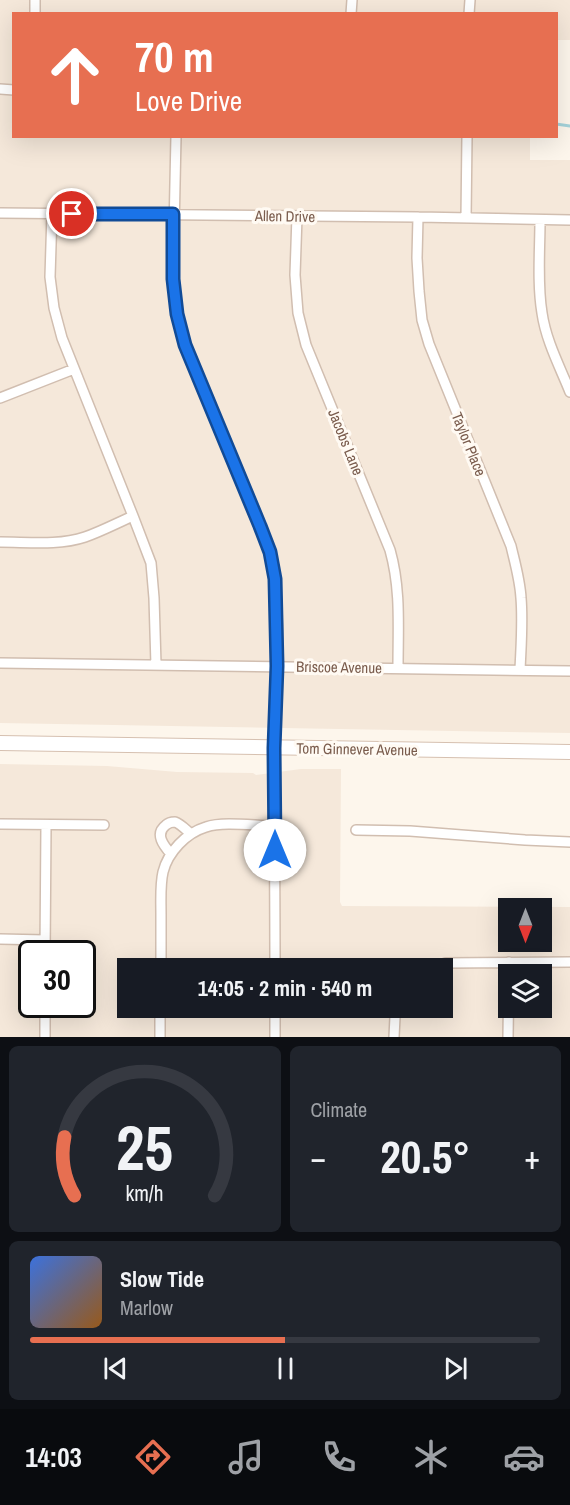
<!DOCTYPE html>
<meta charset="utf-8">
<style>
:root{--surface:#171b24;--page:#20242c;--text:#f1f3f6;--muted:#9ea1a6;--line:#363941;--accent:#e76f51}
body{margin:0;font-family:"Archivo Narrow",sans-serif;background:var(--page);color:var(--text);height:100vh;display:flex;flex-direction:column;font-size:22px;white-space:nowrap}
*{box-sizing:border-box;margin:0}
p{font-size:20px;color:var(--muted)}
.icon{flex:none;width:33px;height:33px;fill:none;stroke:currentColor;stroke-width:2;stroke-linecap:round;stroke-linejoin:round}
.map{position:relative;height:1037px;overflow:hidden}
.details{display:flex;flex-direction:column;gap:9px;padding:9px;background:#0d0f14;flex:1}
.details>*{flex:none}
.banner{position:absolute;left:12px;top:12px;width:546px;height:126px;border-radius:0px;box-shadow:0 6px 24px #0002;background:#e76f51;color:#fff;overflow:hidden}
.needle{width:39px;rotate:180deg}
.fabs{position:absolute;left:498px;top:898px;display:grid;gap:12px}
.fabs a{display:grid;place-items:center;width:54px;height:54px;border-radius:0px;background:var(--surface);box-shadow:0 6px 24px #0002;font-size:30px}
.speed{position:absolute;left:18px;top:940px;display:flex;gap:12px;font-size:30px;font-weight:700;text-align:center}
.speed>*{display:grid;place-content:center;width:78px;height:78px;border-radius:50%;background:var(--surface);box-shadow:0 6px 24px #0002;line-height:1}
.speed .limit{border:3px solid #111;border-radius:9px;background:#fff;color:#111}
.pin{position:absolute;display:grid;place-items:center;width:51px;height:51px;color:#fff;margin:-26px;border:3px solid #fff;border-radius:50%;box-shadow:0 2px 6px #0007}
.me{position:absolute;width:66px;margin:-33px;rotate:0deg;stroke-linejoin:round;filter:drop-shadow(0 0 4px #0008)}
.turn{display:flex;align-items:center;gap:21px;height:126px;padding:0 24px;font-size:27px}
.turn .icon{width:78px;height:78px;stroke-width:2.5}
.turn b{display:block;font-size:42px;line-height:51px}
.big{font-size:45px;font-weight:700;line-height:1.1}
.details .card{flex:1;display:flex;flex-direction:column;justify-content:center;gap:9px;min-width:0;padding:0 21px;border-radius:9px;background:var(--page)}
.details .dial{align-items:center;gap:0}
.dial svg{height:156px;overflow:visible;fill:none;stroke:var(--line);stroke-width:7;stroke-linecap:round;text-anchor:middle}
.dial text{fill:var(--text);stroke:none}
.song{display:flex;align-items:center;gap:18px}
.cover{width:72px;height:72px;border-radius:9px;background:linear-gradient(135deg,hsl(220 70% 55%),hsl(30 70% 35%))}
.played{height:6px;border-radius:3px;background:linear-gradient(90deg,var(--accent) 50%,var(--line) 50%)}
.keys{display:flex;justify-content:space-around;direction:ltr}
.heat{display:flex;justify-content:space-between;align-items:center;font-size:33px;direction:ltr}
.details .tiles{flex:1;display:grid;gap:9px;grid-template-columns:1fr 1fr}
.card:last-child{grid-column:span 2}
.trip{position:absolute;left:117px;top:958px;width:336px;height:60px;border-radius:0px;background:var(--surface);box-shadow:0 6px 24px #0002;font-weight:700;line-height:60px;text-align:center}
.tabs{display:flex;height:96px;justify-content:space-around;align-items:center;background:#090b0e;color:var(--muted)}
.tabs .icon{width:42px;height:42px}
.tabs .current{color:var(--accent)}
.tabs b{font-size:27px;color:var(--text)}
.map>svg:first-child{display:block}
</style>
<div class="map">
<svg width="570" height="1037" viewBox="0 0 570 1037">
<rect width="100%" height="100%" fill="#fdf6ec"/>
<!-- residential -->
<path fill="#f5e8da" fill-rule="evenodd" d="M 0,0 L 570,0 L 570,40 L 557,40 L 556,14 L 14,14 L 14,136 L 530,136 L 530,160 L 570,160 L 570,733 L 0,723 Z
M 0,764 L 107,766 L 177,772 L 253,773 L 256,775 L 301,769 L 341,769 L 340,902 L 342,906 L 570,907 L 570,1037 L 0,1037 ZM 508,909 L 542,909 L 542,942 L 508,942 ZM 32,954 L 82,954 L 82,1005 L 32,1005 ZM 128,969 L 442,969 L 442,1008 L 128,1008 ZM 508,975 L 542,975 L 542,1008 L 508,1008 Z"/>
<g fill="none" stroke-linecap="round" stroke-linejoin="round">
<!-- stream -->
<path stroke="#a5d3da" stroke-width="3" d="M 556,124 L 570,126"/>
<!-- street casing -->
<g stroke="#d1beb0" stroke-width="12">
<path id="street" d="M 35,14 L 35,0
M 351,14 L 352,0
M 469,14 L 470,0
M 0,89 L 14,90
M 176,136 L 173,278 L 177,314 L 185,345 L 270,553 C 283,617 275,684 275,749 C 274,822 275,896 275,969
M 0,213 L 418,217 L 570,220
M 52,213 L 50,277 L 54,308 L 62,338 L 133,516 L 151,563 L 154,598 L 156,665
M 297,216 L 295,275 L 298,313 L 306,345 L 390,550 C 401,589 398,627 398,668
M 418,217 L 417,258 L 419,291 L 422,320 L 429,344 L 511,546 C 515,563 520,580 521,598 C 523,622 521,646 520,670
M 466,218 L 467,136
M 540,220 C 540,250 537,283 542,313 C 546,341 560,367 570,392
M 0,398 L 74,369
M 0,542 C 28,542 58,546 85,537 C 102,531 117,523 133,516
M 0,663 L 570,671
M 0,824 L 104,825
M 356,830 L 410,831 L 525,840 L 570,842
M 171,854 C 164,846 154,834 166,825 C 168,823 171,822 175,822 C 181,824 186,830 191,834
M 0,939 L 45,940
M 45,954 L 46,825
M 400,968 L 400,969
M 161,969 C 161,951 161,932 161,914 C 161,900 160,885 163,872 C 168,852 186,833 206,827 C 224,821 255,826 275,826
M 429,969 L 446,963 L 570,962
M 275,1008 L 275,1037
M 45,1037 L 45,1005
M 160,1037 L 160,1008
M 394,1037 L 395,1017 L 397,1008
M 508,1037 L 509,962"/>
</g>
<!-- secondary casing -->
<g stroke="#d6c0b0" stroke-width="16">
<path id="secondary" d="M 0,743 L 570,752"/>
</g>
<!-- street -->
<use href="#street" stroke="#fff" stroke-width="9"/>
<!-- secondary -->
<use href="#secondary" stroke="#fff" stroke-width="14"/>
</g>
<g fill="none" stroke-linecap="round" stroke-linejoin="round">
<!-- route casing -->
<g stroke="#114b97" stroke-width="15">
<path id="route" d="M 72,214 L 173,214 L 173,279 L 177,314 L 185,345 L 260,526 L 270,552 L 275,579 L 277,666 L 274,748 L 275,850"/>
</g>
<!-- route -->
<use href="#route" stroke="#1a73e8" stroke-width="10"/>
</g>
<g text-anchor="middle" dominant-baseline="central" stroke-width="6" stroke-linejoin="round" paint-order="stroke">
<!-- street labels -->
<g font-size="15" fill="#7a5c4d" stroke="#fffaf3">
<text transform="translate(285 216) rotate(1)">Allen Drive</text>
<text transform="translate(346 442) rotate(68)">Jacobs Lane</text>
<text transform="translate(469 444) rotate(68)">Taylor Place</text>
<text transform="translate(339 667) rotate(1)">Briscoe Avenue</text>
<text transform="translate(357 749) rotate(1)">Tom Ginnever Avenue</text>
</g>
</g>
</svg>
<div class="fabs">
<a><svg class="needle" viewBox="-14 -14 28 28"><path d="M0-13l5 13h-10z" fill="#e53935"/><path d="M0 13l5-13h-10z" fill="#9ea1a6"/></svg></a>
<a><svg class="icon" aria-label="layers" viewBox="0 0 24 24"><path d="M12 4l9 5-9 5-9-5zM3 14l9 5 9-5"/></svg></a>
</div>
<div class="speed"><div class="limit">30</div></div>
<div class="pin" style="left:72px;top:214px;background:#d93025"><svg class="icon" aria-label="arrive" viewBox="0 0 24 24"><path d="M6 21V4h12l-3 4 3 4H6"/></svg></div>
<svg class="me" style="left:275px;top:850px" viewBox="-20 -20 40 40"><circle r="19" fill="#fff"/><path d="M0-13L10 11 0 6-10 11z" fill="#1a73e8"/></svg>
<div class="trip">14:05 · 2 min · 540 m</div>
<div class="banner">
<div class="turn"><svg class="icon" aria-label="ahead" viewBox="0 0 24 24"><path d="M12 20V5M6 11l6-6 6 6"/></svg><div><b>70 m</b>Love Drive</div></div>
</div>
</div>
<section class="details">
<div class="tiles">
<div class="card dial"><svg viewBox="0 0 100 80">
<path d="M14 69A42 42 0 1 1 86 69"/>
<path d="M14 69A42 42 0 0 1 9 39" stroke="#e76f51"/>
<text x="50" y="56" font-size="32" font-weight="700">25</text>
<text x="50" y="72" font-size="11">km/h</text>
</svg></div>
<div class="card"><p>Climate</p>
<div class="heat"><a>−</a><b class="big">20.5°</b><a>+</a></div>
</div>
<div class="card">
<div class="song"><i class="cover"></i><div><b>Slow Tide</b><p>Marlow</p></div></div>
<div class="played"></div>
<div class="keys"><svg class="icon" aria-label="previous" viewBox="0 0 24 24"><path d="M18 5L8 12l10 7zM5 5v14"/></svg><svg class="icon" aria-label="pause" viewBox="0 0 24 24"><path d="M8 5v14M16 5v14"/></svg><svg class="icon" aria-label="next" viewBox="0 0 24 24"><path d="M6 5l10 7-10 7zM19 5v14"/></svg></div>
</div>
</div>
</section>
<nav class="tabs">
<b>14:03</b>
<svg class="icon current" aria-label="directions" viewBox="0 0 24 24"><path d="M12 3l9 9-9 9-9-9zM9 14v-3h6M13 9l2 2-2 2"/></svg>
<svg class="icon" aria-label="music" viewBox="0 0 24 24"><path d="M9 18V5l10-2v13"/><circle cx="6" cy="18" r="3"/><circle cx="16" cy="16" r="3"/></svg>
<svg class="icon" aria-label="phone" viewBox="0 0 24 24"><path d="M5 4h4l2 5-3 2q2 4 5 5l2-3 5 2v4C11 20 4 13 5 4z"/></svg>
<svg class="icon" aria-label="climate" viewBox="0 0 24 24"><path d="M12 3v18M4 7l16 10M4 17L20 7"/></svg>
<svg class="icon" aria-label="car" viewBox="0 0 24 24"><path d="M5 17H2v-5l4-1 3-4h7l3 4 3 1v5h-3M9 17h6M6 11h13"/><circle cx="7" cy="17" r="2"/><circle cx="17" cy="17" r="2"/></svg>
</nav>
